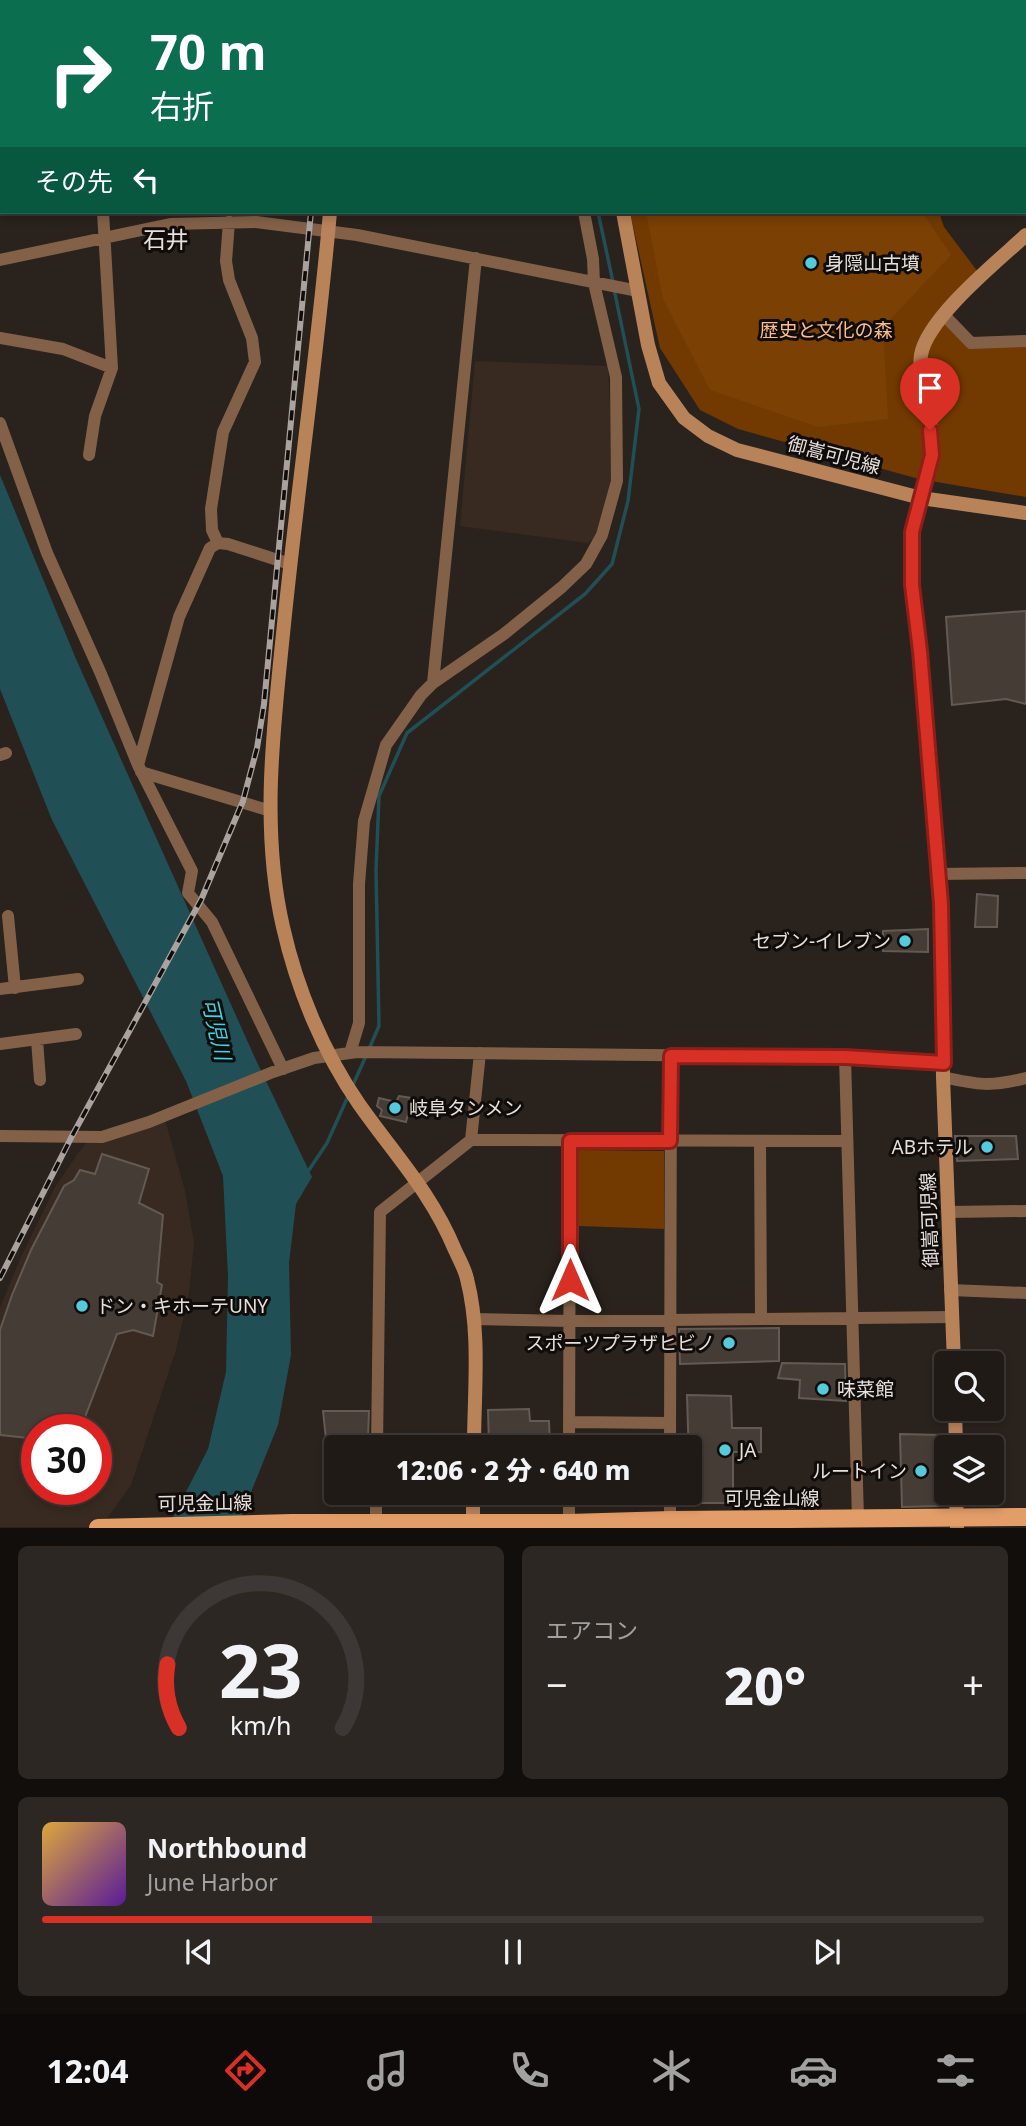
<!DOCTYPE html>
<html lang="ja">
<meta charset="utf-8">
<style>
:root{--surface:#201a16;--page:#2d2723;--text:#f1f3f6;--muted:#a2a1a1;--line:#3d3835;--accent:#d93025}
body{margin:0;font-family:"Noto Sans","Noto Sans JP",sans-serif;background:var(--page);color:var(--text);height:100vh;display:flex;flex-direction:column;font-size:26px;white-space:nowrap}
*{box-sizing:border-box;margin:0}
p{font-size:23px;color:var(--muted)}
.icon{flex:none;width:38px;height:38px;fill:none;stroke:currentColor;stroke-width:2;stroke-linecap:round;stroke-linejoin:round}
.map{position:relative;height:1528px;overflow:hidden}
.panel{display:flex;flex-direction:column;gap:18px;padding:18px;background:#120e0c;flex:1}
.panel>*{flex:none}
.banner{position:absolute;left:0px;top:0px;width:1027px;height:214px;box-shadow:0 4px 10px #0003,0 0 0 2px var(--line);background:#0b6e4f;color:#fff;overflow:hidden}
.tools{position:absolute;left:934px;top:1351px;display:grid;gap:14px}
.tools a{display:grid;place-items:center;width:70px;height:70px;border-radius:7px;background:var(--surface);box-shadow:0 4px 10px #0003,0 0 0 2px var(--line);font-size:35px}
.speed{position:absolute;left:21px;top:1414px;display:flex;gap:14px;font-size:35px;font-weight:700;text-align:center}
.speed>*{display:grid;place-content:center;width:91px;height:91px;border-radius:50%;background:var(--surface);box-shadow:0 4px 10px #0003,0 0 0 2px var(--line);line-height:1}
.speed .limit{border:10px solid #d22;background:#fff;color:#111}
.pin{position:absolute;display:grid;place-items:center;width:60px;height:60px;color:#fff;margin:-72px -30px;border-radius:50% 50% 50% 0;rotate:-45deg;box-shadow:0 0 7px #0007}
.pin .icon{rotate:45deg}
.me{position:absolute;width:77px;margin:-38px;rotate:0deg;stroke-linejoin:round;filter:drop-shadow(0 0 5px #0008)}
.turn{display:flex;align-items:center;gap:24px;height:147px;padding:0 35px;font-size:32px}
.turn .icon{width:91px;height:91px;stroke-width:2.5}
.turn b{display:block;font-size:49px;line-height:60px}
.then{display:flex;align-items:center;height:66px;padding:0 35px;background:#0003;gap:14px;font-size:26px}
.big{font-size:52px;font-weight:800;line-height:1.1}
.panel .widget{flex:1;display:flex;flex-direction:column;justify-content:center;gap:10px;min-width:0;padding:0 24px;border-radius:10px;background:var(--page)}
.panel .dial{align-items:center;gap:0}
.dial svg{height:182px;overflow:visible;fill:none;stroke:var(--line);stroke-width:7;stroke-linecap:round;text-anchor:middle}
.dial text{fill:var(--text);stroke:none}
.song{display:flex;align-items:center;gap:21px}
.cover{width:84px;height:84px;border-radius:10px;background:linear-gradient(135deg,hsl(40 70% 55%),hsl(270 70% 35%))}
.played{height:7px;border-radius:4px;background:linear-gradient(90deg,var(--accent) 35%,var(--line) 35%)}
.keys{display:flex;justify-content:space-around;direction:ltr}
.heat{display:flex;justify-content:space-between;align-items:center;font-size:38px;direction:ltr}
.panel .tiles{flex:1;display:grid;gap:18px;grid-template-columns:1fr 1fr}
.widget:last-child{grid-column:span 2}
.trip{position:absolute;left:324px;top:1435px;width:378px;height:70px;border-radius:7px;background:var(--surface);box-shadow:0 4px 10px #0003,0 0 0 2px var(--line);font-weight:800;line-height:70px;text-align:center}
.tab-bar{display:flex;height:112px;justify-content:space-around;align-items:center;background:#0d0a09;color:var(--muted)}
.tab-bar .icon{width:49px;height:49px}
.tab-bar .current{color:var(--accent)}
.tab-bar b{font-size:32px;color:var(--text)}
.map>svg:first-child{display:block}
</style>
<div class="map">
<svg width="1026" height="1528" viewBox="0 0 1026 1528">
<rect width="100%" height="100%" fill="#2a221d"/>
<!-- built -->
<path fill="#382a21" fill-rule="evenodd" d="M 475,361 L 608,366 L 613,469 L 605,514 L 596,536 L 588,543 L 460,526 Z
M 164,1116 L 185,1191 L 194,1242 L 189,1293 L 176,1350 L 131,1485 L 101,1527 L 0,1527 L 0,1308 L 19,1261 L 55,1187 L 81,1149 L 91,1138 ZM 37,1430 L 96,1430 L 96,1489 L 37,1489 Z"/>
<!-- green -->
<path fill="#723a00" d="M 630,212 L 939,212 L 944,227 L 981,276 L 944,314 L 971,343 L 1026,341 L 1026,497 L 919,479 L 738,429 L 700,410 L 660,348 Z
M 578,1150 L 664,1151 L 664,1229 L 579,1226 Z"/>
<!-- forest -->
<path fill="#7a4004" d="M 646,212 L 922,212 L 951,255 L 883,327 L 888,419 L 818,427 L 710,390 L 663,299 Z"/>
<!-- water -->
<path fill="#214f56" d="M 0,475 L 76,659 L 255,1058 L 312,1177 L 296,1204 L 289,1263 L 291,1355 L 278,1425 L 237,1527 L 168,1527 L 208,1449 L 226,1372 L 228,1276 L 223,1176 L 186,1081 L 52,820 L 0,689 Z"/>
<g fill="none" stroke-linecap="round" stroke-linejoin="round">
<!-- stream -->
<path stroke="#214f56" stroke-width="3.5" d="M 598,212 L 613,282
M 369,1049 L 379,1026 L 376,870 L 379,796 L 407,733 L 585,594 L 612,564 L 628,501 L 639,409 L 614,289
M 352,1087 L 366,1056
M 307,1173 L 327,1143 L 349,1094"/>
</g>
<!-- building -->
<path fill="#453c36" stroke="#635a54" stroke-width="2" d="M 1026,611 L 1026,704 L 1006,699 L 952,705 L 946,617 Z
M 977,894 L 998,896 L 997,927 L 975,927 Z
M 928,929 L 928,952 L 883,951 L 883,931 Z
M 399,1096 L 412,1098 L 406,1122 L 380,1116 L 382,1110 L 377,1106 L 379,1098 L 396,1102 Z
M 955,1136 L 1016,1136 L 1018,1159 L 957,1161 Z
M 102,1154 L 149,1169 L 139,1203 L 163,1215 L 157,1282 L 162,1285 L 153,1336 L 133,1330 L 117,1334 L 80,1430 L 37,1430 L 37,1439 L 0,1435 L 0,1330 L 12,1295 L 31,1250 L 64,1186 L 74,1180 L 80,1170 L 95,1174 Z
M 779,1328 L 779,1361 L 680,1364 L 679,1329 Z
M 782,1363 L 845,1364 L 846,1401 L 799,1398 L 800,1380 L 778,1378 Z
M 687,1395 L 731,1396 L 732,1428 L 761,1428 L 761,1452 L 733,1452 L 733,1503 L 687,1503 L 687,1493 L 690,1493 Z
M 529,1409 L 530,1421 L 549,1421 L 550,1447 L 489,1447 L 488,1410 Z
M 323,1411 L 369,1411 L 368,1438 L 326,1439 Z
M 900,1434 L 942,1435 L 939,1506 L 902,1507 Z"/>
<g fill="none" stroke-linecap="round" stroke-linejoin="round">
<!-- street -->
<path stroke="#836148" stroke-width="12" d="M 494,0 L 580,2
M 906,0 L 906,2
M 992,0 L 992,2
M 114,2 L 114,0
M 303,2 L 303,0
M 768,2 L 768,0
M 1026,76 L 1026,75
M 0,260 L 170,224 L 256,222 L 357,235 L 638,291
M 944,315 L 971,343 L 1026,341
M 0,338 L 63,349 L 112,368
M 0,423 L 47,553 L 101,674 L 138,765 L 192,871 L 188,893 L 212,922 L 283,1069
M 89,455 L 95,416 L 112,368 L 103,212
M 218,543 L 212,530 L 211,509 L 223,432 L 255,362 L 252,338 L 229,280 L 226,261 L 229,222
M 433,683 L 476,258
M 0,755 L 6,753
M 138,765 L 179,617 L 210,548 L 218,543 L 228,544 L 290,564
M 141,772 L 271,811
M 938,874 L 1026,873
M 8,916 L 15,988
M 0,989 L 78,979
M 37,1040 L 40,1080
M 0,1044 L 76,1034
M 350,1053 L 359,1023 L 359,884 L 364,821 L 386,745 L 421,695 L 433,683 L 504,634 L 562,587 L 586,564 L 602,535 L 617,481 L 616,377 L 594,283 L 593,259 L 584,212
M 845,1057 L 858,1519
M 943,1077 C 978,1085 991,1087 1026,1078
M 0,1136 L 102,1137 L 149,1122 L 273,1072 L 314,1058 L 357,1052 L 845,1057 L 944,1063
M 471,1140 L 480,1053
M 760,1141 L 761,1318
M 948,1212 L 1026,1211
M 950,1290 L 1026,1293
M 474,1319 L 570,1321 L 953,1317
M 569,1422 L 670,1423
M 377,1447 L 380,1212 L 471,1140 L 847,1141
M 569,1447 L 570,1141
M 670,1447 L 671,1056
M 670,1520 L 670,1493
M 376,1528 L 376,1493
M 569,1528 L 569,1493"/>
<!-- secondary -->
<path stroke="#b9835a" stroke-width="14" d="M 339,0 L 339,2
M 580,0 L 580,2
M 330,212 C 318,349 298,486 284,624 C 274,724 260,827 283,927 C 297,989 323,1052 359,1104 C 394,1154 431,1192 455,1250 C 459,1259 465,1269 467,1279 C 481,1333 474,1392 474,1447
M 623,212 L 648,345 L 659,383 L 684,418 L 708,436 L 737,450 L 921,498 L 912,532 L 912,585 L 921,651 L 941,904 L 943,1077 L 954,1363
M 1026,235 C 998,261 927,318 921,355 C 917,384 936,425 932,456 C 930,470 925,484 921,498 L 1026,513
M 955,1409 L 956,1447
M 956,1493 L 957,1528
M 473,1528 L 473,1493"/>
<!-- primary -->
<path stroke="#e39d68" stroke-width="18" d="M 98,1528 L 292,1523 L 569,1523 L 670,1520 L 1026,1517"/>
<!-- rail casing -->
<g stroke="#a9a29e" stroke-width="6">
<path id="rail" d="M 319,0 L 319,2
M 0,1278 L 72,1136 L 201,900 L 243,801 L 257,748 L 264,704 L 311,212"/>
</g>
<!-- rail -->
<use href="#rail" stroke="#100c0a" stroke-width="3.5" stroke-dasharray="10" stroke-linecap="butt"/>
</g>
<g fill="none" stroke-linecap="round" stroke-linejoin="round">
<!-- route casing -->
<g stroke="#8d1f18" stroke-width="18">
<path id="route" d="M 570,1280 L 570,1141 L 670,1141 L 671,1056 L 845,1057 L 944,1063 L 941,904 L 920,651 L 912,585 L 912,532 L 932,455 L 930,430"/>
</g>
<!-- route -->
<use href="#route" stroke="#d93025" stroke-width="12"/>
</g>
<!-- markers -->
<g fill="#54cadd" stroke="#100c0a" stroke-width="2.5">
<circle cx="811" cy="263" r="7"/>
<circle cx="905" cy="941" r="7"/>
<circle cx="395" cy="1108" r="7"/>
<circle cx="987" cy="1147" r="7"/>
<circle cx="82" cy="1306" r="7"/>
<circle cx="729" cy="1343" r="7"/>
<circle cx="823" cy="1389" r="7"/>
<circle cx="725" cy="1450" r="7"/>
<circle cx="921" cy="1471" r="7"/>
</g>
<g text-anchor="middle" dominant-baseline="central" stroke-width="6" stroke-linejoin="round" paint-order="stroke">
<!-- poi labels -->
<g font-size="19" fill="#e6e0dc" stroke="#100c0a" text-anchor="start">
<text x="825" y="263">身隠山古墳</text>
<text x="891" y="941" text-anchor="end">セブン-イレブン</text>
<text x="409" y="1108">岐阜タンメン</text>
<text x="973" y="1147" text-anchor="end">ABホテル</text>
<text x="96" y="1306">ドン・キホーテUNY</text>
<text x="715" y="1343" text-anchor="end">スポーツプラザヒビノ</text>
<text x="837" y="1389">味菜館</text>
<text x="739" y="1450">JA</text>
<text x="907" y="1471" text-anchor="end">ルートイン</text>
</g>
<!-- park labels -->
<g font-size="19" fill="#fabc8d" stroke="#100c0a">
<text x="826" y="330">歴史と文化の森</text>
</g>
<!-- street labels -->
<g font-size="19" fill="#e6e0dc" stroke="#100c0a">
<text transform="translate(834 455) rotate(15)">御嵩可児線</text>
<text transform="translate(929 1220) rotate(-92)">御嵩可児線</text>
<text x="772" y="1498">可児金山線</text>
<text transform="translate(205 1503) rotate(-1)">可児金山線</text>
</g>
<!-- water labels -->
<g font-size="21" font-style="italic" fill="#39d4ea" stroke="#100c0a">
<text transform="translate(217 1029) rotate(77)">可児川</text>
</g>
<!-- quarter labels -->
<g font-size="23" fill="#e6e0dc" stroke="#100c0a">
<text x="166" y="239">石井</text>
</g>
</g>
</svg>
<div class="tools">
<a><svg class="icon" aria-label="search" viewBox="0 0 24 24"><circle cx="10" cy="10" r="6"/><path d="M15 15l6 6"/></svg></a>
<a><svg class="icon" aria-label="layers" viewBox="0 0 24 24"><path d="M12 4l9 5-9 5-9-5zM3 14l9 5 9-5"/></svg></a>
</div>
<div class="speed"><div class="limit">30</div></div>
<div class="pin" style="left:930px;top:430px;background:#d93025"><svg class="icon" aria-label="arrive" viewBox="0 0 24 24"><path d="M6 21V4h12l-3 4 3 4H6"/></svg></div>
<svg class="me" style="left:570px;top:1280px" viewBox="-20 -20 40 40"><path d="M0-17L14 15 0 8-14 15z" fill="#d93025" stroke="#fff" stroke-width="4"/></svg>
<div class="trip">12:06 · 2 分 · 640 m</div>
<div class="banner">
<div class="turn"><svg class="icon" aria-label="right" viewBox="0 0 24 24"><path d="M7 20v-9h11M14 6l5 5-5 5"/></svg><div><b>70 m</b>右折</div></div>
<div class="then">その先<svg class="icon" aria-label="left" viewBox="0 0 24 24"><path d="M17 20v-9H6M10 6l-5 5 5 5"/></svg></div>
</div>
</div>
<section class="panel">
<div class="tiles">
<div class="widget dial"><svg viewBox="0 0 100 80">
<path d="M14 69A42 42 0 1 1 86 69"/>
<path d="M14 69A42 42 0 0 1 9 41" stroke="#d93025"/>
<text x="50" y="56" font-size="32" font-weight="700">23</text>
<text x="50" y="72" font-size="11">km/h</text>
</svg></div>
<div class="widget"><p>エアコン</p>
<div class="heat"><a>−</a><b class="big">20°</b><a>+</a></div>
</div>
<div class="widget">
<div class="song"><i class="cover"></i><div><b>Northbound</b><p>June Harbor</p></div></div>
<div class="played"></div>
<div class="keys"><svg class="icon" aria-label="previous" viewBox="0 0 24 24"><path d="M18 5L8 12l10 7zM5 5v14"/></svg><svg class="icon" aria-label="pause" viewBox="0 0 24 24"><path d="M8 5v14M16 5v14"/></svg><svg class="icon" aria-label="next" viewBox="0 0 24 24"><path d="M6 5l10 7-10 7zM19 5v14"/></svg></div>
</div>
</div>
</section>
<nav class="tab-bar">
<b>12:04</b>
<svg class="icon current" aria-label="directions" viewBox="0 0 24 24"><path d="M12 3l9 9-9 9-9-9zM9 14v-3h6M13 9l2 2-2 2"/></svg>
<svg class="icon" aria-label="music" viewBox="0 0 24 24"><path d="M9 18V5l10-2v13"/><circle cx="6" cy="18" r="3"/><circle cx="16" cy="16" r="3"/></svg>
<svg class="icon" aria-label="phone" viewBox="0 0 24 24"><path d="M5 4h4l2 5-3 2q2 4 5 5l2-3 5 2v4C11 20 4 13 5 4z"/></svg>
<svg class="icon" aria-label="climate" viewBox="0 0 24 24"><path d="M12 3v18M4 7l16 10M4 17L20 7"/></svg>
<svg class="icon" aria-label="car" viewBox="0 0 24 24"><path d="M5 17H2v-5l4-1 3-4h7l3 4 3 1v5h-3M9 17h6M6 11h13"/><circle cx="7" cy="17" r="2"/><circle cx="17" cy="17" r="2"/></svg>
<svg class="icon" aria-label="filters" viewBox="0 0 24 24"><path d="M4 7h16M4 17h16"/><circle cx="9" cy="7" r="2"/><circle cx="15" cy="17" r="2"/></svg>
</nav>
